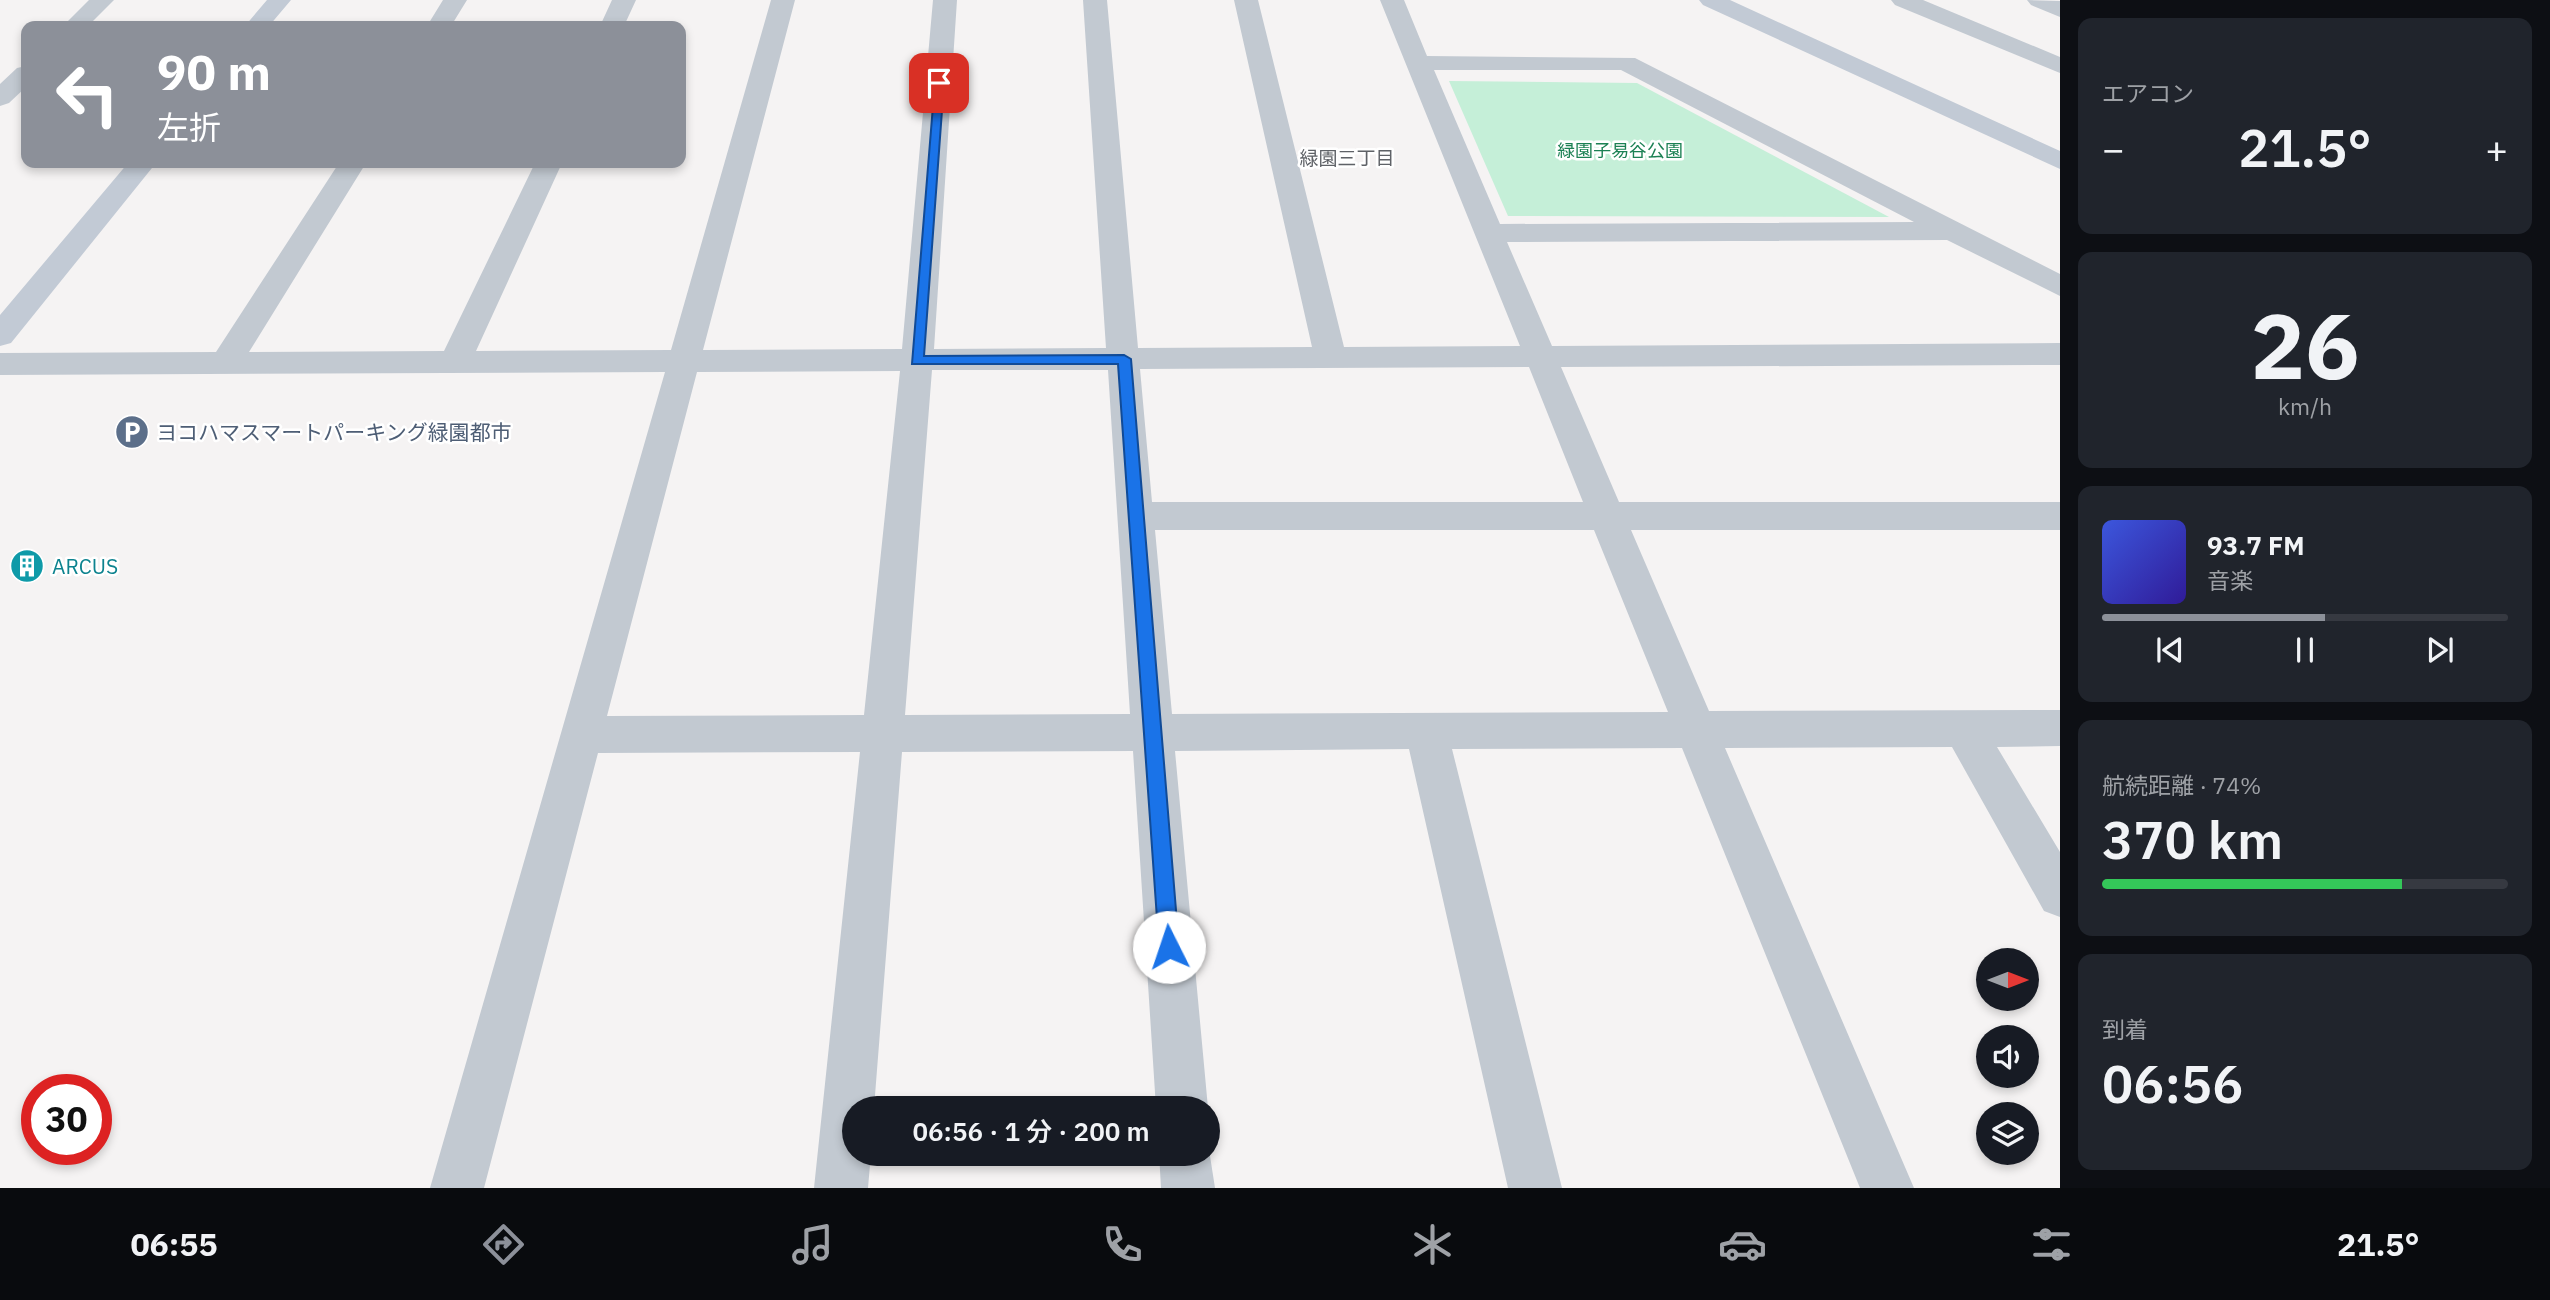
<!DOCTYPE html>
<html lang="ja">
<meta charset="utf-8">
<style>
:root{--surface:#171b24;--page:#20242c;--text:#f1f3f6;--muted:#9ea1a6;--line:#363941;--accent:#8c9099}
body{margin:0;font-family:"IBM Plex Sans","Noto Sans JP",sans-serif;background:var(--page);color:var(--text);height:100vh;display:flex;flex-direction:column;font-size:26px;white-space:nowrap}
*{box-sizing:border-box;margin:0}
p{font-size:23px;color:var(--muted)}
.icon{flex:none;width:38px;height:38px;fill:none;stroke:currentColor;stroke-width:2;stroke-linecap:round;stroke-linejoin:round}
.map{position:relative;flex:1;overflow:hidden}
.sheet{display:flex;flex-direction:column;gap:18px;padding:18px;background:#0d0f14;width:490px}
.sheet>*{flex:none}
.guide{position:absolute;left:21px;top:21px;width:665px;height:147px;border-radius:14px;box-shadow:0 4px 10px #0003;background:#8c9099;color:#fff;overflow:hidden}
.needle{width:46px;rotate:90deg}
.controls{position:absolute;left:1976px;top:948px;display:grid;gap:14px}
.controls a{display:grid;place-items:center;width:63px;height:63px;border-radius:50%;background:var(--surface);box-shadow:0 4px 10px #0003;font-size:35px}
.speed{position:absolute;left:21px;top:1074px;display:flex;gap:14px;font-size:35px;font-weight:700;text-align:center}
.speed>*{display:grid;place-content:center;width:91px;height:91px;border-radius:50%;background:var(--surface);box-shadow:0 4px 10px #0003;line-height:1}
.speed .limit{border:10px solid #d22;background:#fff;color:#111}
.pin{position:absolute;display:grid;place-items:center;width:60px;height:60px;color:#fff;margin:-30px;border-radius:14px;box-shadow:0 4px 10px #0006}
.me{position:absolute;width:77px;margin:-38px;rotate:356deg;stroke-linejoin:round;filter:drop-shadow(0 0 5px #0008)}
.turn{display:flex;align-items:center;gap:24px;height:147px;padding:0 21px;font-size:32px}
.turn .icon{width:91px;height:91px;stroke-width:2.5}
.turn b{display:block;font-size:49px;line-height:60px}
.big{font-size:52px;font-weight:600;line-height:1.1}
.sheet .card{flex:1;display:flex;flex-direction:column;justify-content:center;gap:10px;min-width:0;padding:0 24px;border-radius:14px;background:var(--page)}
.sheet .dial{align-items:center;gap:0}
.dial b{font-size:91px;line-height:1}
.song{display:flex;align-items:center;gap:21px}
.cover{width:84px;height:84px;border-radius:10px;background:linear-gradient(135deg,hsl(230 70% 55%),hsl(250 70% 35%))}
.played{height:7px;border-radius:4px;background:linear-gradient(90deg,var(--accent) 55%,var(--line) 55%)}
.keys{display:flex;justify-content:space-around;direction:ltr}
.heat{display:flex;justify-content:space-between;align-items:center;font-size:38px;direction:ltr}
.charge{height:10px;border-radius:5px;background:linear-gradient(90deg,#34c759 74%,var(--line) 0)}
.trip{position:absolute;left:842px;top:1096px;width:378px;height:70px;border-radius:35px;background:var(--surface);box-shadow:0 4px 10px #0003;font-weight:600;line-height:70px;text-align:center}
.dock{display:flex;height:112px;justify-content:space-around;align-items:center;background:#090b0e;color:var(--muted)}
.dock .icon{width:49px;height:49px}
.dock .on{color:var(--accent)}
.dock b{font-size:32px;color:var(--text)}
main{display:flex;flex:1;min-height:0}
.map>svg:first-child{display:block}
</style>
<main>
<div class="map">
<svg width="2060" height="1188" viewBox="0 0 2060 1188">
<rect width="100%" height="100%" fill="#f5f3f3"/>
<!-- green -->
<path fill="#c5efd8" d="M 1449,81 L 1637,83 L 1889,217 L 1508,216 Z"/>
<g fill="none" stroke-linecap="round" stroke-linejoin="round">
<!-- street -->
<path fill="#c2c9d1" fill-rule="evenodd" d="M 89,0 L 114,0 L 88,26 L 63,26 Z
M 443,0 L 467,0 L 451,26 L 427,26 Z
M 612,0 L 636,0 L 624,26 L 600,26 Z
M 771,0 L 795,0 L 703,350 L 902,349 L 933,0 L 957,0 L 934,349 L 1106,348 L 1083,0 L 1107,0 L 1138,348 L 1312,347 L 1234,0 L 1258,0 L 1344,347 L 1520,346 L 1380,0 L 1404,0 L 1427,56 L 1635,58 L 2060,274 L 2060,296 L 1947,240 L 1507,242 L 1552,346 L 2060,343 L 2060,365 L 1561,367 L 1619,502 L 2060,502 L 2060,530 L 1631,530 L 1709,711 L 2060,710 L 2060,746 L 1997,747 L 2060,852 L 2060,917 L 2044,911 L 1952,747 L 1725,748 L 1914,1188 L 1860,1188 L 1682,748 L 1452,749 L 1562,1188 L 1508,1188 L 1409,749 L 1175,751 L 1208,1108 L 1208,1109 L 1156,1108 L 1133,751 L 902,752 L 874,1108 L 854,1108 L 854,1153 L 871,1153 L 868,1188 L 814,1188 L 860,752 L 598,753 L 484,1188 L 430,1188 L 665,372 L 0,375 L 0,353 L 216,352 L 339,163 L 366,163 L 249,352 L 444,351 L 535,163 L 562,163 L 476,351 L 671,350 ZM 1434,70 L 1621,70 L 1914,222 L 1500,224 ZM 1529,367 L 1583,502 L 1152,502 L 1140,369 ZM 932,370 L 1108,370 L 1130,714 L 905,715 ZM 900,371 L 864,715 L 607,716 L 697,372 ZM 1155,530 L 1594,530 L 1668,712 L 1172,714 Z
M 1891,0 L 1923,0 L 2060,57 L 2060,73 L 1895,5 Z
M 2027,0 L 2060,1 L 2060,17 L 2031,5 Z
M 26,66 L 26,87 L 9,103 L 0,106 L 0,84 L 17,68 Z
M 1208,1143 L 1215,1188 L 1161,1188 L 1159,1153 L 1208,1153 Z"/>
<!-- secondary -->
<path fill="#c2cad5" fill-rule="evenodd" d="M 267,0 L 291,0 L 269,26 L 245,26 Z
M 1699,0 L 1730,0 L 2060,151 L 2060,169 L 1703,5 Z
M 128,163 L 156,163 L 11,343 L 0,346 L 0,315 Z"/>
</g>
<!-- route -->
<path fill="#1a73e8" stroke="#114b97" stroke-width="2" d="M 935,81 L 944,83 L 924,356 L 1124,355 L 1131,359 L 1179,947 L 1176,954 L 1169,957 L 1162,954 L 1159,947 L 1118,364 L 912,364 Z"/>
<!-- icons -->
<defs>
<g id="parking-disc" transform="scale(1.75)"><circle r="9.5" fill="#5c6f8a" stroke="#fff"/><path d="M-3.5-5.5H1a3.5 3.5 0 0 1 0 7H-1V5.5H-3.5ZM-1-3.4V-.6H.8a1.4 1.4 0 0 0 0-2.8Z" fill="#fff"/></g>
<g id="building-disc" transform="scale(1.75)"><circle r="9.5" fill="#0f9aa8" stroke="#fff"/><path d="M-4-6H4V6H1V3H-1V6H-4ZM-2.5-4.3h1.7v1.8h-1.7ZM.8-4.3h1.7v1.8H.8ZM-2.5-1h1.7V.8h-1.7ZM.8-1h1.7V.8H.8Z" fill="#fff"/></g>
</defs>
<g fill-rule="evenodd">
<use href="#parking-disc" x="132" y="432"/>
<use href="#building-disc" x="27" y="566"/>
</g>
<g text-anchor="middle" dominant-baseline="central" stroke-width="5" stroke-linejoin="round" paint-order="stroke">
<!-- far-park labels -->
<g font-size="18" fill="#1c8154" stroke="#fff">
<text x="1620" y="150">緑園子易谷公園</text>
</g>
<!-- far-neighbourhood labels -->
<g font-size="19" fill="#5f6267" stroke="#fff">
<text x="1347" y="158">緑園三丁目</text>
</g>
<!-- service labels -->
<g font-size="21" fill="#4e5e75" stroke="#fff" text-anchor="start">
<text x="156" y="432">ヨコハマスマートパーキング緑園都市</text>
</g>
<!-- culture labels -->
<g font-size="21" fill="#0d838f" stroke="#fff" text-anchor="start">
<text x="52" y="566">ARCUS</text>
</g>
</g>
</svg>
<div class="controls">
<a><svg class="needle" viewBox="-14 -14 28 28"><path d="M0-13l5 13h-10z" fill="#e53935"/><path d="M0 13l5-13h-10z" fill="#9ea1a6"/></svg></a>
<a><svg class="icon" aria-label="sound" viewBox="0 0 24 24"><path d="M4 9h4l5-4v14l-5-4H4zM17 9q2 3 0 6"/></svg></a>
<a><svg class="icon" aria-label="layers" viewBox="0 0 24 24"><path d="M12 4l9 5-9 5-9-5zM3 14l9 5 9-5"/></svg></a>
</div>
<div class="speed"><div class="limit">30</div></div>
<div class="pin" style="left:939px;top:83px;background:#d93025"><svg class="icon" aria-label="arrive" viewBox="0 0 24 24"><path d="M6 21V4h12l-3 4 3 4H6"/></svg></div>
<svg class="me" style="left:1169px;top:947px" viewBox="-20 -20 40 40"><circle r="19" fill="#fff"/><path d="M0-13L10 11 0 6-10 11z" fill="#1a73e8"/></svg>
<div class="trip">06:56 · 1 分 · 200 m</div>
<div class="guide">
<div class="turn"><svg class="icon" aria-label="left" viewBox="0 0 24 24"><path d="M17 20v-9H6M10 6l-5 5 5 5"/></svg><div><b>90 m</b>左折</div></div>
</div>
</div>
<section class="sheet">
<div class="card"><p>エアコン</p>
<div class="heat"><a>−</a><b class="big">21.5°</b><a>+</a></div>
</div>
<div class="card dial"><b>26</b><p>km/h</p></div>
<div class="card">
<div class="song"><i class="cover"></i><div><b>93.7 FM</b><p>音楽</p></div></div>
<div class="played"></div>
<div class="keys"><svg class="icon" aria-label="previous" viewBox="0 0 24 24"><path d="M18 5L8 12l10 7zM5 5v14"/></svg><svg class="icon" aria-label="pause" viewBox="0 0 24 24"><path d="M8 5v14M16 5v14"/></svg><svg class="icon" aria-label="next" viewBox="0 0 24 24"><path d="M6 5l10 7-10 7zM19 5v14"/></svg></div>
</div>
<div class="card"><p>航続距離 · 74%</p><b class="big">370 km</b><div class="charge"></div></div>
<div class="card"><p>到着</p><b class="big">06:56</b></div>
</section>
</main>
<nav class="dock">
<b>06:55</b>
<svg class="icon on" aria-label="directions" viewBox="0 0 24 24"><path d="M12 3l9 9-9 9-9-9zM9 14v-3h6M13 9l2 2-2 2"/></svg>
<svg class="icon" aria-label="music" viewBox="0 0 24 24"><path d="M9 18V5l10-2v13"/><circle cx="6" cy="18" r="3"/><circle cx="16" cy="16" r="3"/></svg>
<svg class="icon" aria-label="phone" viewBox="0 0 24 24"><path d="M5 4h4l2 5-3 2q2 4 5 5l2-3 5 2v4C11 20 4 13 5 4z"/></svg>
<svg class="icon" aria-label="climate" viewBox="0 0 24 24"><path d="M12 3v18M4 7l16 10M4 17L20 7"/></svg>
<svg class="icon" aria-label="car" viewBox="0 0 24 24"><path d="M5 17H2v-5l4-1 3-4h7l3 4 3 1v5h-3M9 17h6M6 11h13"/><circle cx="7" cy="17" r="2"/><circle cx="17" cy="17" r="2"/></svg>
<svg class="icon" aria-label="filters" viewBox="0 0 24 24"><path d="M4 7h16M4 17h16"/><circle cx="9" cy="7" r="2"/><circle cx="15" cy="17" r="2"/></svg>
<b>21.5°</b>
</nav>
